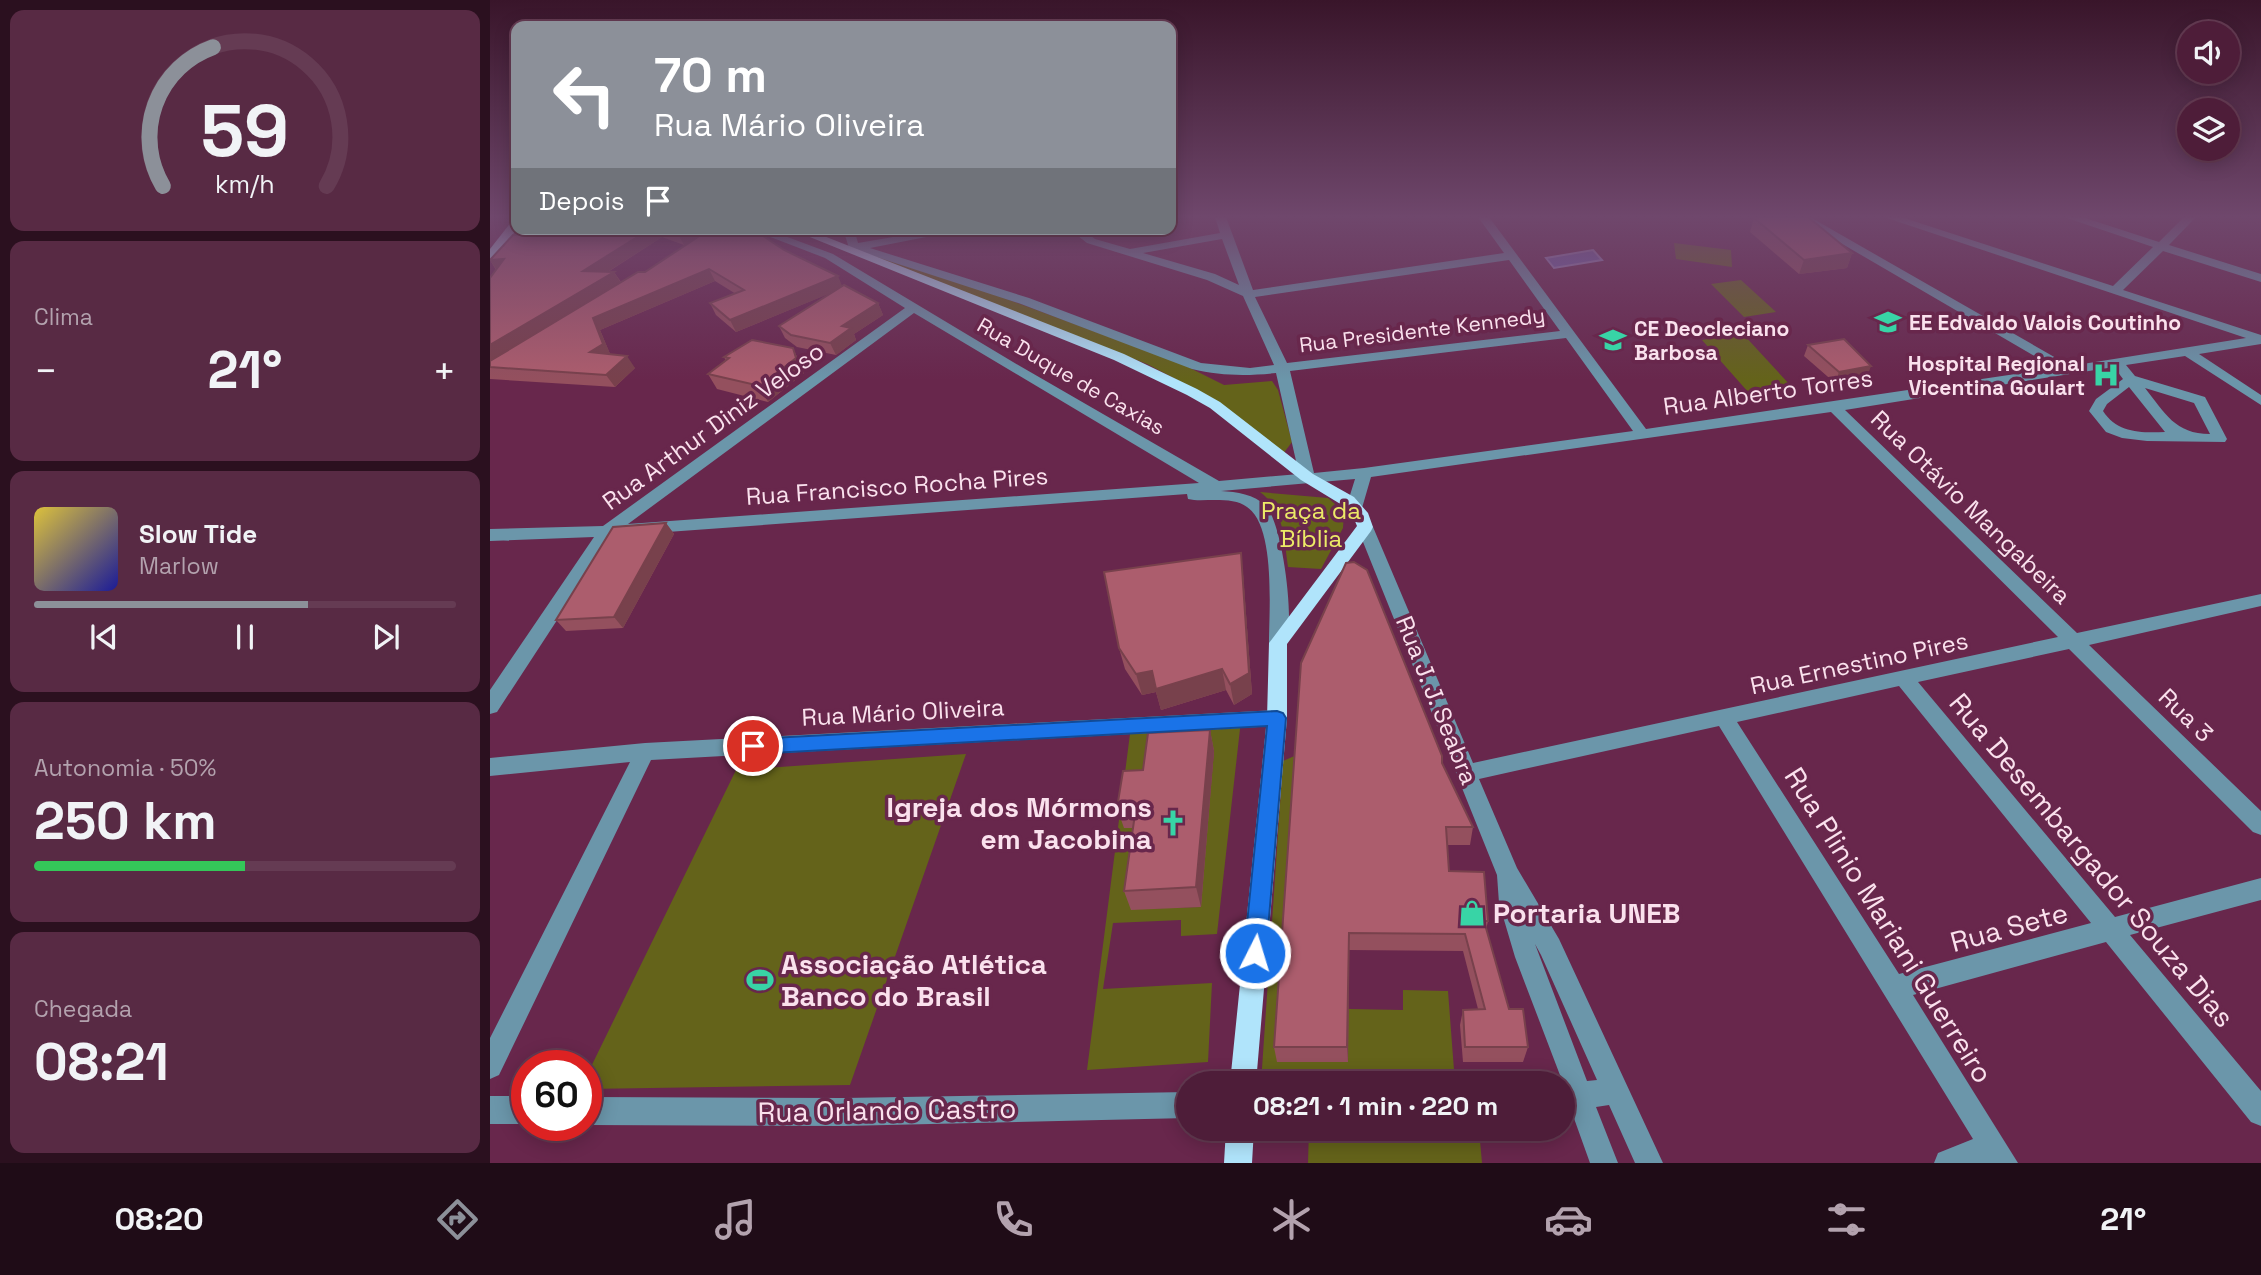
<!DOCTYPE html>
<html lang="pt">
<meta charset="utf-8">
<style>
:root{--surface:#4e1d39;--page:#582a44;--text:#f1f3f6;--muted:#b3a2ae;--line:#653b53;--accent:#8c9099}
body{margin:0;font-family:"Space Grotesk",sans-serif;background:var(--page);color:var(--text);height:100vh;display:flex;flex-direction:column;font-size:26px;white-space:nowrap}
*{box-sizing:border-box;margin:0}
p{font-size:23px;color:var(--muted)}
.icon{flex:none;width:38px;height:38px;fill:none;stroke:currentColor;stroke-width:2;stroke-linecap:round;stroke-linejoin:round}
.map{position:relative;flex:1;overflow:hidden}
.side{display:flex;flex-direction:column;gap:10px;padding:10px;background:#2b101f;width:490px}
.side>*{flex:none}
.guide{position:absolute;left:21px;top:21px;width:665px;height:214px;border-radius:14px;box-shadow:0 4px 18px #0003,0 0 0 2px var(--line);background:#8c9099;color:#fff;overflow:hidden}
.buttons{position:absolute;left:1687px;top:21px;display:grid;gap:14px}
.buttons a{display:grid;place-items:center;width:63px;height:63px;border-radius:50%;background:var(--surface);box-shadow:0 4px 18px #0003,0 0 0 2px var(--line);font-size:35px}
.speed{position:absolute;left:21px;top:1050px;display:flex;gap:14px;font-size:35px;font-weight:700;text-align:center}
.speed>*{display:grid;place-content:center;width:91px;height:91px;border-radius:50%;background:var(--surface);box-shadow:0 4px 18px #0003,0 0 0 2px var(--line);line-height:1}
.speed .limit{border:10px solid #d22;background:#fff;color:#111}
.pin{position:absolute;display:grid;place-items:center;width:60px;height:60px;color:#fff;margin:-30px;border:4px solid #fff;border-radius:50%;box-shadow:0 2px 7px #0007}
.me{position:absolute;width:77px;margin:-38px;rotate:5deg;stroke-linejoin:round;filter:drop-shadow(0 0 5px #0008)}
.turn{display:flex;align-items:center;gap:24px;height:147px;padding:0 28px;font-size:32px}
.turn .icon{width:91px;height:91px;stroke-width:2.5}
.turn b{display:block;font-size:49px;line-height:60px}
.then{display:flex;align-items:center;height:66px;padding:0 28px;background:#0003;gap:14px;font-size:26px}
.big{font-size:52px;font-weight:700;line-height:1.1}
.side .tile{flex:1;display:flex;flex-direction:column;justify-content:center;gap:10px;min-width:0;padding:0 24px;border-radius:14px;background:var(--page)}
.side .dial{align-items:center;gap:0}
.dial svg{height:182px;overflow:visible;fill:none;stroke:var(--line);stroke-width:7;stroke-linecap:round;text-anchor:middle}
.dial text{fill:var(--text);stroke:none}
.song{display:flex;align-items:center;gap:21px}
.cover{width:84px;height:84px;border-radius:10px;background:linear-gradient(135deg,hsl(50 70% 55%),hsl(240 70% 35%))}
.played{height:7px;border-radius:4px;background:linear-gradient(90deg,var(--accent) 65%,var(--line) 65%)}
.keys{display:flex;justify-content:space-around;direction:ltr}
.heat{display:flex;justify-content:space-between;align-items:center;font-size:38px;direction:ltr}
.charge{height:10px;border-radius:5px;background:linear-gradient(90deg,#34c759 50%,var(--line) 0)}
.trip{position:absolute;left:686px;top:1071px;width:399px;height:70px;border-radius:35px;background:var(--surface);box-shadow:0 4px 18px #0003,0 0 0 2px var(--line);font-weight:700;line-height:70px;text-align:center}
.menu{display:flex;height:112px;justify-content:space-around;align-items:center;background:#1f0c17;color:var(--muted)}
.menu .icon{width:49px;height:49px}
.menu .selected{color:var(--accent)}
.menu b{font-size:32px;color:var(--text)}
main{display:flex;flex:1;min-height:0}
.map>svg:first-child{display:block}
</style>
<main>
<section class="side">
<div class="tile dial"><svg viewBox="0 0 100 80">
<path d="M14 69A42 42 0 1 1 86 69"/>
<path d="M14 69A42 42 0 0 1 36 8" stroke="#8c9099"/>
<text x="50" y="56" font-size="32" font-weight="700">59</text>
<text x="50" y="72" font-size="11">km/h</text>
</svg></div>
<div class="tile"><p>Clima</p>
<div class="heat"><a>−</a><b class="big">21°</b><a>+</a></div>
</div>
<div class="tile">
<div class="song"><i class="cover"></i><div><b>Slow Tide</b><p>Marlow</p></div></div>
<div class="played"></div>
<div class="keys"><svg class="icon" aria-label="previous" viewBox="0 0 24 24"><path d="M18 5L8 12l10 7zM5 5v14"/></svg><svg class="icon" aria-label="pause" viewBox="0 0 24 24"><path d="M8 5v14M16 5v14"/></svg><svg class="icon" aria-label="next" viewBox="0 0 24 24"><path d="M6 5l10 7-10 7zM19 5v14"/></svg></div>
</div>
<div class="tile"><p>Autonomia · 50%</p><b class="big">250 km</b><div class="charge"></div></div>
<div class="tile"><p>Chegada</p><b class="big">08:21</b></div>
</section>
<div class="map">
<svg width="1771" height="1163" viewBox="0 0 1771 1163">
<rect width="100%" height="100%" fill="#68274c"/>
<!-- green -->
<path fill="#64631a" d="M 1184,243 L 1241,250 L 1242,267 L 1186,259 Z
M 386,251 L 690,363 L 734,385 L 782,381 L 788,390 L 802,442 L 793,454 L 724,399 L 657,364 L 378,255 Z
M 1251,280 L 1286,312 L 1254,317 L 1221,284 Z
M 1253,334 L 1301,386 L 1259,393 L 1212,340 Z
M 770,492 L 838,498 L 854,512 L 853,528 L 831,569 L 798,567 C 794,539 794,509 770,492 Z
M 751,720 L 727,934 L 691,936 L 691,920 L 623,923 L 613,989 L 722,983 L 718,1062 L 597,1070 L 641,726 L 688,723 L 691,741 L 652,827 L 641,909 L 710,907 L 724,752 L 703,740 L 707,722 Z
M 476,754 L 360,1085 L 96,1089 L 96,1077 L 246,770 Z
M 809,754 L 807,761 L 859,1009 L 913,1010 L 913,990 L 958,991 L 965,1083 L 771,1083 L 793,761 Z
M 819,1129 L 989,1129 L 992,1163 L 818,1163 Z"/>
<!-- water -->
<path fill="#7167b7" stroke="#9a8cc7" stroke-width="2" d="M 1103,250 L 1112,260 L 1064,268 L 1056,258 Z"/>
<g fill="none" stroke-linecap="round" stroke-linejoin="round">
<!-- minor -->
<path fill="#6b96aa" fill-rule="evenodd" d="M 725,217 L 736,217 L 763,290 L 1014,253 L 988,217 L 999,217 L 1156,429 L 1565,368 L 1306,217 L 1320,217 L 1580,366 L 1756,338 L 1394,217 L 1411,217 L 1623,286 L 1663,247 L 1574,217 L 1592,217 L 1669,242 L 1694,217 L 1706,217 L 1679,245 L 1771,274 L 1771,282 L 1673,251 L 1633,290 L 1771,335 L 1771,344 L 1709,354 L 1771,395 L 1771,405 L 1695,356 L 1636,365 L 1645,376 L 1715,397 L 1737,439 L 1735,442 L 1657,441 L 1632,438 L 1616,432 L 1599,411 L 1606,399 L 1633,379 L 1624,367 L 1355,410 L 1587,633 L 1771,594 L 1771,606 L 1599,645 L 1771,811 L 1771,835 L 1763,832 L 1579,649 L 1428,682 L 1625,917 L 1771,878 L 1771,900 L 1640,935 L 1771,1091 L 1771,1126 L 1761,1122 L 1616,942 L 1423,995 L 1528,1163 L 1444,1163 L 1448,1153 L 1483,1139 L 1229,726 L 989,779 L 1027,868 L 1069,939 L 1173,1163 L 1145,1163 L 1119,1105 L 1106,1107 L 1128,1163 L 1100,1163 L 1081,1110 L 1073,1110 L 1073,1083 L 1025,957 L 1009,903 L 1007,875 L 867,527 L 875,521 L 883,527 L 983,763 L 1568,637 L 1341,412 L 881,477 L 872,508 L 864,513 L 856,508 L 865,479 L 731,491 C 747,492 764,494 776,506 C 793,524 806,627 795,648 L 781,648 L 779,643 C 779,612 786,526 757,507 C 744,497 720,501 704,500 L 698,499 L 697,494 L 122,536 L 7,712 L 0,714 L 0,690 L 104,537 L 0,541 L 0,529 L 113,526 L 415,308 L 335,258 L 260,229 L 276,229 L 343,254 L 523,362 L 729,481 L 809,474 L 786,373 C 757,376 731,376 702,369 L 531,304 L 359,248 L 353,229 L 364,229 L 368,243 L 450,229 L 477,229 L 380,248 L 539,298 L 711,363 L 760,368 L 784,365 L 753,296 L 717,280 L 597,243 L 579,229 L 592,229 L 605,239 L 640,249 L 730,233 ZM 732,239 L 749,285 L 725,274 L 653,253 ZM 1019,260 L 1070,331 L 797,363 L 765,297 ZM 424,313 L 709,483 L 138,524 ZM 1076,338 L 1143,431 L 874,468 L 824,473 L 800,371 ZM 1639,387 L 1675,432 C 1651,433 1627,433 1613,411 L 1617,404 ZM 1655,388 L 1704,403 L 1720,434 C 1685,434 1675,413 1655,388 ZM 1409,686 L 1601,923 L 1409,974 L 1247,722 ZM 1045,944 L 1051,955 L 1107,1080 L 1097,1081 Z
M 787,710 L 794,712 L 797,718 L 794,724 L 787,726 L 161,760 L 9,1075 L 0,1079 L 0,1038 L 140,762 L 0,776 L 0,758 L 155,743 Z
M 698,1092 L 698,1118 L 354,1126 L 96,1125 L 96,1097 L 354,1098 Z
M 0,1096 L 37,1096 L 37,1124 L 0,1124 Z"/>
<!-- major -->
<path fill="#b0e4fb" fill-rule="evenodd" d="M 26,220 L 27,229 L 4,259 L 0,260 L 0,249 L 22,221 Z
M 300,229 L 316,229 L 634,354 L 707,389 L 730,402 L 823,474 L 864,497 L 878,513 L 883,527 L 881,531 L 797,644 L 797,718 L 766,1083 L 740,1083 L 777,718 L 779,643 L 867,526 L 864,519 L 852,505 L 811,480 L 720,408 L 697,395 L 624,360 Z
M 736,1129 L 764,1129 L 762,1163 L 734,1163 Z"/>
</g>
<!-- wall -->
<path fill="#94505e" fill-rule="evenodd" d="M 1264,218 L 1362,253 L 1357,268 L 1309,274 L 1260,232 Z
M 85,229 L 239,229 L 294,250 L 352,286 L 388,303 L 393,315 L 364,334 L 366,340 L 346,355 L 307,347 L 295,338 L 289,326 L 345,291 L 246,332 L 226,315 L 220,303 L 246,294 L 225,281 L 110,330 L 120,354 L 145,368 L 125,387 L 0,379 L 0,278 L 6,270 L 0,260 ZM 211,235 L 155,272 L 131,282 L 124,272 L 118,272 L 172,237 L 194,245 Z
M 1318,345 L 1377,377 L 1345,383 L 1314,356 Z
M 303,348 L 314,373 L 278,402 L 227,389 L 218,374 L 236,361 L 234,357 Z
M 176,523 L 184,534 L 133,628 L 76,631 L 66,620 Z
M 753,574 L 762,694 L 744,705 L 736,690 L 671,710 L 666,692 L 652,695 L 635,669 L 629,648 Z
M 720,730 L 724,751 L 711,907 L 641,910 L 634,891 L 643,828 L 634,828 L 627,808 L 653,770 Z
M 952,763 L 983,827 L 980,845 L 957,845 L 959,871 L 998,921 L 996,930 L 1019,1009 L 1038,1047 L 1033,1062 L 973,1062 L 970,1025 L 973,1010 L 988,1009 L 973,951 L 859,950 L 858,1062 L 787,1062 L 784,1047 Z"/>
<!-- shaded-wall -->
<path fill="#78414c" d="M 160,229 L 168,229 L 172,237 L 100,283 L 93,271 Z
M 196,229 L 220,229 L 220,230 L 194,245 L 188,234 Z
M 1362,253 L 1357,268 L 1309,274 L 1314,260 Z
M 14,259 L 8,272 L 0,260 Z
M 219,269 L 225,281 L 110,330 L 121,356 L 100,352 L 103,318 Z
M 124,272 L 131,283 L 0,363 L 0,345 Z
M 348,276 L 353,288 L 246,332 L 240,320 Z
M 388,303 L 393,315 L 364,334 L 366,340 L 346,355 L 340,343 L 352,326 Z
M 303,348 L 314,373 L 278,402 L 270,386 Z
M 137,356 L 145,368 L 125,387 L 116,375 Z
M 1381,366 L 1377,377 L 1345,383 L 1349,372 Z
M 176,523 L 184,534 L 133,628 L 124,617 Z
M 751,553 L 753,574 L 762,694 L 744,705 L 740,684 Z
M 732,669 L 736,690 L 671,710 L 666,692 L 652,695 L 646,674 L 662,671 Z
M 720,730 L 724,751 L 711,907 L 706,887 Z
M 859,933 L 859,950 L 858,1062 L 857,1047 Z"/>
<!-- building -->
<path fill="#ac5d6d" stroke="#78414c" stroke-width="2" d="M 1270,217 L 1318,217 L 1362,253 L 1314,260 L 1264,218 Z
M 85,229 L 160,229 L 93,271 L 124,272 L 0,345 L 0,278 L 14,259 L 0,260 L 23,235 Z
M 176,229 L 196,229 L 188,234 Z
M 220,229 L 239,229 L 259,236 L 267,232 L 294,250 L 348,276 L 240,320 L 220,303 L 254,290 L 219,269 L 103,318 L 113,344 L 100,352 L 137,356 L 116,375 L 0,367 L 0,361 L 148,272 L 155,272 Z
M 354,285 L 388,303 L 352,326 L 361,328 L 340,343 L 301,335 L 289,326 Z
M 1354,339 L 1381,366 L 1349,372 L 1318,345 Z
M 262,340 L 303,348 L 306,358 L 270,386 L 218,374 L 239,358 L 234,357 Z
M 176,523 L 124,617 L 66,620 L 123,527 Z
M 751,553 L 759,673 L 740,684 L 732,669 L 666,689 L 662,671 L 646,674 L 629,648 L 614,572 Z
M 864,562 L 877,570 L 952,756 L 952,763 L 983,827 L 956,827 L 959,871 L 994,872 L 998,921 L 994,921 L 1019,1009 L 1033,1009 L 1038,1047 L 975,1047 L 973,1010 L 995,1009 L 975,934 L 859,933 L 857,1047 L 784,1047 L 811,663 L 856,563 Z
M 720,730 L 706,887 L 634,891 L 646,807 L 627,808 L 633,771 L 653,770 L 658,733 Z"/>
<!-- sky -->
<linearGradient id="sky" x2="0" y2="1"><stop stop-color="#39152a"/><stop offset="0.57" stop-color="#6f476c"/><stop offset="1" stop-color="#6f476c" stop-opacity="0"/></linearGradient>
<rect width="1771" height="380" fill="url(#sky)"/>
<!-- route -->
<path fill="#1a73e8" stroke="#114b97" stroke-width="2" d="M 787,711 L 793,713 L 796,718 L 776,953 L 773,960 L 765,964 L 757,960 L 754,953 L 777,726 L 263,754 L 256,752 L 254,746 L 256,741 L 263,739 Z"/>
<!-- icons -->
<defs>
<g id="school-bare" transform="scale(2.1)"><path d="M0-5L7-2L0 1L-7-2ZM-4 1L0 2.5L4 1V4Q0 6-4 4Z" fill="#38d4a6" stroke="#68274c" stroke-width="2.5" paint-order="stroke"/></g>
<g id="hospital-bare" transform="scale(2.1)"><path d="M-5-5h3v3.5h4V-5h3V5h-3V1.5h-4V5h-3Z" fill="#38d4a6" stroke="#68274c" stroke-width="2.5" paint-order="stroke"/></g>
<g id="church-bare" transform="scale(2.1)"><path d="M-1.2-6h2.4v3.5h3.3v2.4h-3.3V6h-2.4V-.1h-3.3v-2.4h3.3Z" fill="#38d4a6" stroke="#68274c" stroke-width="2.5" paint-order="stroke"/></g>
<g id="shop-bare" transform="scale(2.1)"><path d="M-5-2.5h2.3a2.7 3.5 0 0 1 5.4 0H5L5.5 6h-11ZM-1.5-2.5h3a1.5 2.3 0 0 0-3 0Z" fill="#38d4a6" stroke="#68274c" stroke-width="2.5" paint-order="stroke"/></g>
<g id="stadium-bare" transform="scale(2.1)"><path d="M0-5a6.5 5 0 1 0 0 10a6.5 5 0 1 0 0-10ZM-3.5-1.8h7v3.6h-7Z" fill="#38d4a6" stroke="#68274c" stroke-width="2.5" paint-order="stroke"/></g>
</defs>
<g fill-rule="evenodd">
<use href="#school-bare" x="1398" y="322"/>
<use href="#school-bare" x="1123" y="340"/>
<use href="#hospital-bare" x="1616" y="375"/>
<use href="#church-bare" x="683" y="823"/>
<use href="#shop-bare" x="982" y="913"/>
<use href="#stadium-bare" x="270" y="980"/>
</g>
<g text-anchor="middle" dominant-baseline="central" stroke-width="7" stroke-linejoin="round" paint-order="stroke">
<!-- far-poi labels -->
<g font-size="21" font-weight="bold" fill="#fae1ed" stroke="#68274c" text-anchor="start">
<text x="1419" y="322">EE Edvaldo Valois Coutinho</text>
<text x="1144" y="328">CE Deocleciano<tspan x="1144" dy="24">Barbosa</tspan></text>
<text x="1595" y="363" text-anchor="end">Hospital Regional<tspan x="1595" dy="24">Vicentina Goulart</tspan></text>
</g>
<!-- far-street labels -->
<g font-size="21" fill="#fae1ed" stroke="#68274c">
<text transform="translate(932 330) rotate(-7)">Rua Presidente Kennedy</text>
<text transform="translate(581 376) rotate(30)">Rua Duque de Caxias</text>
</g>
<!-- street labels -->
<g font-size="24" fill="#fae1ed" stroke="#68274c">
<text transform="translate(1278 392) rotate(-8)">Rua Alberto Torres</text>
<text transform="translate(223 426) rotate(-36)">Rua Arthur Diniz Veloso</text>
<text transform="translate(407 486) rotate(-4)">Rua Francisco Rocha Pires</text>
<text transform="translate(1481 507) rotate(44)">Rua Otávio Mangabeira</text>
<text transform="translate(1369 663) rotate(-12)">Rua Ernestino Pires</text>
<text transform="translate(947 700) rotate(68)">Rua J. J. Seabra</text>
<text transform="translate(413 712) rotate(-3)">Rua Mário Oliveira</text>
<text transform="translate(1696 715) rotate(44)">Rua 3</text>
</g>
<!-- park labels -->
<g font-size="24" fill="#ecea67" stroke="#68274c">
<text x="821" y="510">Praça da<tspan x="821" dy="28">Bíblia</tspan></text>
</g>
<!-- near-poi labels -->
<g font-size="28" font-weight="bold" fill="#fae1ed" stroke="#68274c" text-anchor="start">
<text x="662" y="807" text-anchor="end">Igreja dos Mórmons<tspan x="662" dy="32">em Jacobina</tspan></text>
<text x="1003" y="913">Portaria UNEB</text>
<text x="291" y="964">Associação Atlética<tspan x="291" dy="32">Banco do Brasil</tspan></text>
</g>
<!-- near-street labels -->
<g font-size="28" fill="#fae1ed" stroke="#68274c">
<text transform="translate(1602 860) rotate(50)">Rua Desembargador Souza Dias</text>
<text transform="translate(1399 925) rotate(58)">Rua Plinio Mariani Guerreiro</text>
<text transform="translate(1519 927) rotate(-15)">Rua Sete</text>
<text transform="translate(397 1110) rotate(-1)">Rua Orlando Castro</text>
</g>
</g>
</svg>
<div class="buttons">
<a><svg class="icon" aria-label="sound" viewBox="0 0 24 24"><path d="M4 9h4l5-4v14l-5-4H4zM17 9q2 3 0 6"/></svg></a>
<a><svg class="icon" aria-label="layers" viewBox="0 0 24 24"><path d="M12 4l9 5-9 5-9-5zM3 14l9 5 9-5"/></svg></a>
</div>
<div class="speed"><div class="limit">60</div></div>
<div class="pin" style="left:263px;top:746px;background:#d93025"><svg class="icon" aria-label="arrive" viewBox="0 0 24 24"><path d="M6 21V4h12l-3 4 3 4H6"/></svg></div>
<svg class="me" style="left:765px;top:953px" viewBox="-20 -20 40 40"><circle r="17" fill="#1a73e8" stroke="#fff" stroke-width="3"/><path d="M0-11L8 9 0 5-8 9z" fill="#fff"/></svg>
<div class="trip">08:21 · 1 min · 220 m</div>
<div class="guide">
<div class="turn"><svg class="icon" aria-label="left" viewBox="0 0 24 24"><path d="M17 20v-9H6M10 6l-5 5 5 5"/></svg><div><b>70 m</b>Rua Mário Oliveira</div></div>
<div class="then">Depois<svg class="icon" aria-label="arrive" viewBox="0 0 24 24"><path d="M6 21V4h12l-3 4 3 4H6"/></svg></div>
</div>
</div>
</main>
<nav class="menu">
<b>08:20</b>
<svg class="icon selected" aria-label="directions" viewBox="0 0 24 24"><path d="M12 3l9 9-9 9-9-9zM9 14v-3h6M13 9l2 2-2 2"/></svg>
<svg class="icon" aria-label="music" viewBox="0 0 24 24"><path d="M9 18V5l10-2v13"/><circle cx="6" cy="18" r="3"/><circle cx="16" cy="16" r="3"/></svg>
<svg class="icon" aria-label="phone" viewBox="0 0 24 24"><path d="M5 4h4l2 5-3 2q2 4 5 5l2-3 5 2v4C11 20 4 13 5 4z"/></svg>
<svg class="icon" aria-label="climate" viewBox="0 0 24 24"><path d="M12 3v18M4 7l16 10M4 17L20 7"/></svg>
<svg class="icon" aria-label="car" viewBox="0 0 24 24"><path d="M5 17H2v-5l4-1 3-4h7l3 4 3 1v5h-3M9 17h6M6 11h13"/><circle cx="7" cy="17" r="2"/><circle cx="17" cy="17" r="2"/></svg>
<svg class="icon" aria-label="filters" viewBox="0 0 24 24"><path d="M4 7h16M4 17h16"/><circle cx="9" cy="7" r="2"/><circle cx="15" cy="17" r="2"/></svg>
<b>21°</b>
</nav>
